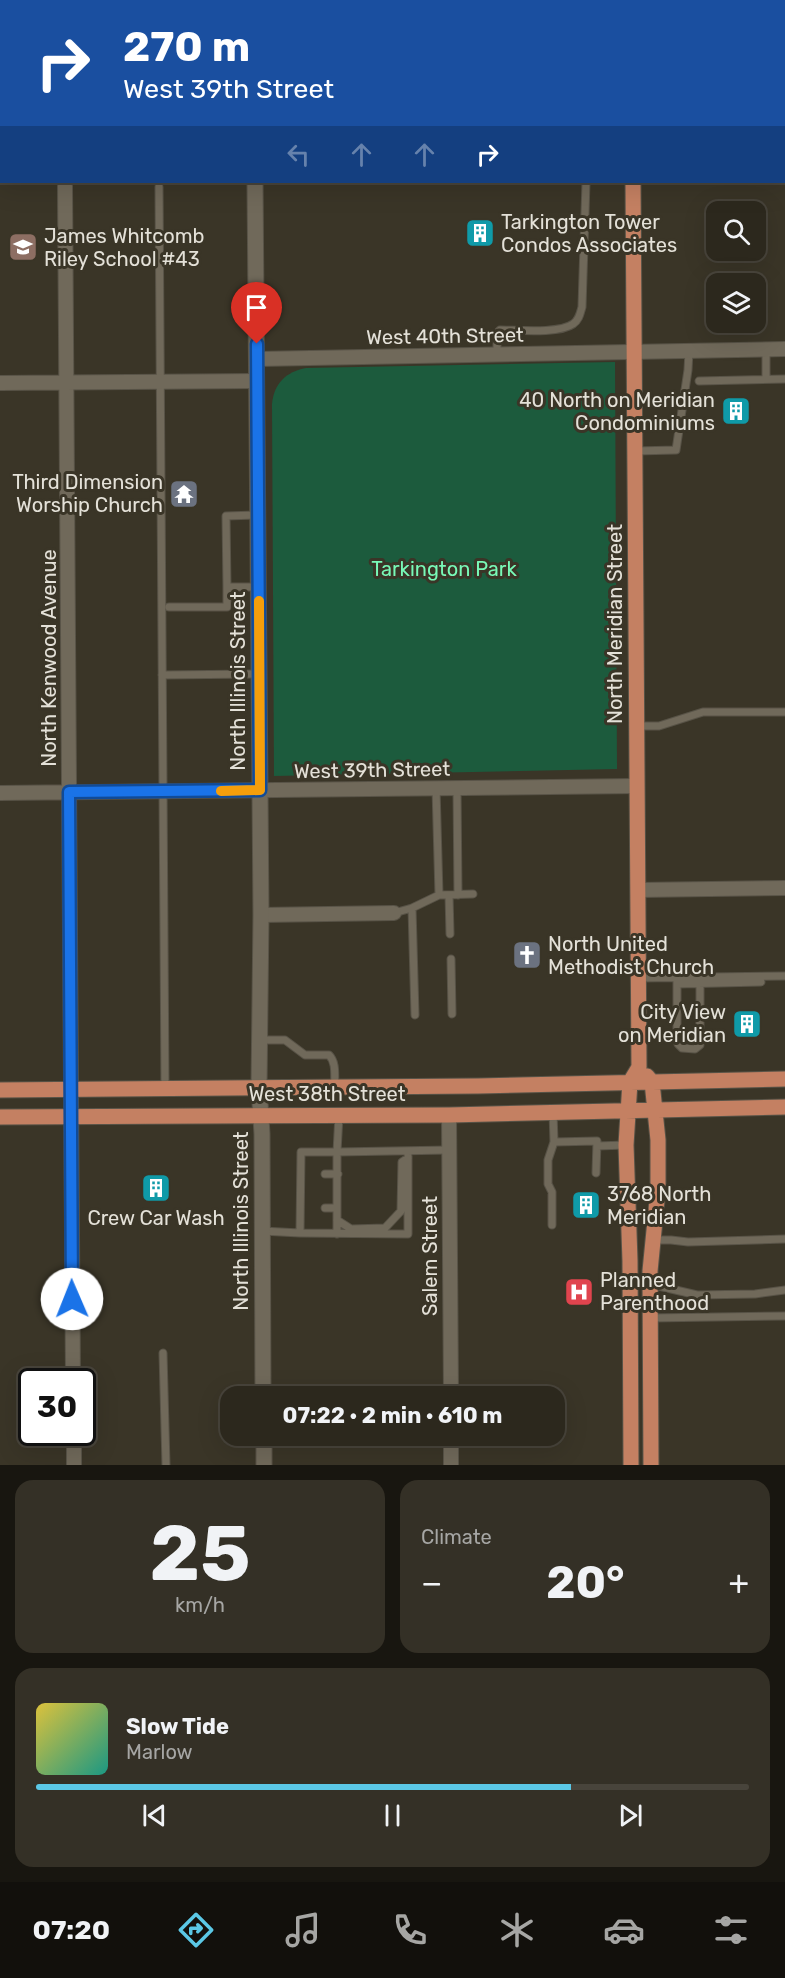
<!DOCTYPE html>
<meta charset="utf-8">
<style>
:root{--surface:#2c281d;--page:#343026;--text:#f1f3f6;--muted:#a6a6a4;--line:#48443b;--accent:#5bc8e6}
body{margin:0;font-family:Rubik,sans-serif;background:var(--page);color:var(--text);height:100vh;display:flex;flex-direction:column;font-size:22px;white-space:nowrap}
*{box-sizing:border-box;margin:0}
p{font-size:20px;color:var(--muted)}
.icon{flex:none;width:33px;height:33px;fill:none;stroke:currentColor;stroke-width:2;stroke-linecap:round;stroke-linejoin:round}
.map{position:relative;height:1465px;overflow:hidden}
.side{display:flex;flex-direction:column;gap:15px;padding:15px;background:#181610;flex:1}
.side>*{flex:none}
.hud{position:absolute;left:0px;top:0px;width:786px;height:183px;box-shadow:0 6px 24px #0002,0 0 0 2px var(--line);background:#1a4fa0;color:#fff;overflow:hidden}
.buttons{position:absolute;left:706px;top:201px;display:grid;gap:12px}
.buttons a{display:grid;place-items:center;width:60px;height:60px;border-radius:12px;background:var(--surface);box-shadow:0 6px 24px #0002,0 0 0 2px var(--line);font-size:30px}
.speed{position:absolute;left:18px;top:1368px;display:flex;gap:12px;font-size:30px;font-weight:700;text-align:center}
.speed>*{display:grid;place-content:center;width:78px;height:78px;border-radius:50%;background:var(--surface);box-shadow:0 6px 24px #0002,0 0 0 2px var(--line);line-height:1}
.speed .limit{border:3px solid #111;border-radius:9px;background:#fff;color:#111}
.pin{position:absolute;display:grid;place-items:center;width:51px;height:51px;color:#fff;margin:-62px -26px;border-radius:50% 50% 50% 0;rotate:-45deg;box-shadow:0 0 6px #0007}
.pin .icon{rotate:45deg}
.me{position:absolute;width:66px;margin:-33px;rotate:359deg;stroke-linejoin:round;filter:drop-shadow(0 0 4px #0008)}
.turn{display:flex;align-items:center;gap:21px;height:126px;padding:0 24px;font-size:27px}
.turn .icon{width:78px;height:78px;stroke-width:2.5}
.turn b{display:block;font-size:42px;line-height:51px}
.lanes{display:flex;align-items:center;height:57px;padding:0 24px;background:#0003;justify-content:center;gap:30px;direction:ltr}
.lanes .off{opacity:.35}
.big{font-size:45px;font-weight:700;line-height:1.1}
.side .tile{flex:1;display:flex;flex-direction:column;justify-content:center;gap:9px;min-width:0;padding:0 21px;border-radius:18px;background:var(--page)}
.side .dial{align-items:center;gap:0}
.dial b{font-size:78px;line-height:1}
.song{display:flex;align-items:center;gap:18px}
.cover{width:72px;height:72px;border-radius:9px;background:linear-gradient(135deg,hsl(50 70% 55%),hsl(170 70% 35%))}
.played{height:6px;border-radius:3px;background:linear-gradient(90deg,var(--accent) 75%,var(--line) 75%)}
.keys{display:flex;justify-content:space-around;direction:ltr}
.heat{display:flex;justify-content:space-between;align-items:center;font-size:33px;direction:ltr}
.side .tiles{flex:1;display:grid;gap:15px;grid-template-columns:1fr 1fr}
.tile:last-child{grid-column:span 2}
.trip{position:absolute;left:220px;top:1386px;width:345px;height:60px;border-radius:18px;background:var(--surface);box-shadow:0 6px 24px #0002,0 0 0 2px var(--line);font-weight:700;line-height:60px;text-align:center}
.menu{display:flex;height:96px;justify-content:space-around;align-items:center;background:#12100c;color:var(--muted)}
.menu .icon{width:42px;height:42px}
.menu .selected{color:var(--accent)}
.menu b{font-size:27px;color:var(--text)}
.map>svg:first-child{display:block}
</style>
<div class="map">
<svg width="785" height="1465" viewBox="0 0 785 1465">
<rect width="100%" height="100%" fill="#3a3527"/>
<!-- green -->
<path fill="#1c5b3d" d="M 615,362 L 617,769 L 274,776 L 272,404 C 274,383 286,372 306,368 Z"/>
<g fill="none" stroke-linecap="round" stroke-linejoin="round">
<!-- service casing -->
<g stroke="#585347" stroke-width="9">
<path id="service" d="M 178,0 L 178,2
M 159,187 L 165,1088
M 766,349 L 766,379
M 497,355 L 497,333 L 500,330 C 517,330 559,334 573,324 C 579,320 580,314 582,307 L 586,182
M 699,381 L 785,379
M 635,451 L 676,450 L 688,370 L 689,351
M 259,515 L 226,516 L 227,587 L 259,587
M 169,607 L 227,607 L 227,587
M 162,675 L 259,674
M 637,726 L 659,726 L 703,712 L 785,712
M 436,788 L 439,895
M 457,788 L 458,895
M 449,895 L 450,934
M 412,908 L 415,1015
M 394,913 L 412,908 L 439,895 L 473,894
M 451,959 L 452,1014
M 677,977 L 677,1038 L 678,1044 L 682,1048 L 695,1049 L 700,1045 L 700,983
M 639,978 L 785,976
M 677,984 L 761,982
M 260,1040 L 285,1040 L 305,1055 L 329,1055 C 337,1063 334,1077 335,1087
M 554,1142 L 597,1141 L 596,1173
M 597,1146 L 626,1145
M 325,1174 L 338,1174
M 325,1208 L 337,1208
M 337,1220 L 351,1229 L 385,1228 L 401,1211 L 402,1162 L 408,1158
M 552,1225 L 552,1192 L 548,1184 L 548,1160 L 554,1142 L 553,1112
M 262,1231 L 300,1233 L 301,1152 L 337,1152 L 339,1115
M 300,1233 L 408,1234 L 408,1151
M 337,1234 L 337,1152 L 449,1150
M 653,1240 L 671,1240 L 688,1242 L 785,1239
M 650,1284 L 697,1295 L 755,1294 L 785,1290
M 650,1318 L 785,1316
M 163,1353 L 166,1465"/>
</g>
<!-- minor casing -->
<g stroke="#585347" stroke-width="16">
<path id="minor" d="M 0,21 L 2,21
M 65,186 L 73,1382
M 257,359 L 785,349
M 0,383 L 257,381
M 0,793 L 637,786
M 638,890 L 785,888
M 261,915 L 394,913
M 449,1115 L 451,1396
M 74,1432 L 74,1465
M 451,1436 L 451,1465"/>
</g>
<!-- tertiary casing -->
<g stroke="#585347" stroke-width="17">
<path id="tertiary" d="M 255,0 L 255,2
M 255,182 L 261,915 L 259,1087"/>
</g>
<!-- secondary casing -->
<g stroke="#585347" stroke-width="17">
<path id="secondary" d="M 259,1087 L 262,1134 L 263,1396
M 264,1436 L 264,1465"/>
</g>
<!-- primary casing -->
<g stroke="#585347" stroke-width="17">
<path id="primary" d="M 632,0 L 632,2
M 647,1076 L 652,1082 L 658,1140 L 658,1190 L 650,1271 L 651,1465
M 0,1090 L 478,1086 L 785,1079
M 0,1117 L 449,1115 L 785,1107
M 631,1465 L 630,1261 L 626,1145 L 630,1082 L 639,1067 L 633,182"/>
</g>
<!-- service -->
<use href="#service" stroke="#70695a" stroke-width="7"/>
<!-- minor -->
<use href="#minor" stroke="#70695a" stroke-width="14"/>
<!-- tertiary -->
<use href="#tertiary" stroke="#70695a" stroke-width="15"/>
<!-- secondary -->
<use href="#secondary" stroke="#70695a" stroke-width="15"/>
<!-- primary -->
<use href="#primary" stroke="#c48062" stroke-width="15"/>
</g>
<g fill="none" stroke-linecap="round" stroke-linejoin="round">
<!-- route casing -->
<g stroke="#114b97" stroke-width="15">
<path id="route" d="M 72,1299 L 69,792 L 260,790 L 257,344"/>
</g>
<!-- route -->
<use href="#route" stroke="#1a73e8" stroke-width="10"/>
<!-- slow -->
<path stroke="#f59e0b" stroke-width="10" d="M 221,791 L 260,790 L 259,601"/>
</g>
<!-- icons -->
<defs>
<g id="building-square" transform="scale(1.5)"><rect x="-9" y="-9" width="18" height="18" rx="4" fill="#0f9aa8" stroke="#3a3527"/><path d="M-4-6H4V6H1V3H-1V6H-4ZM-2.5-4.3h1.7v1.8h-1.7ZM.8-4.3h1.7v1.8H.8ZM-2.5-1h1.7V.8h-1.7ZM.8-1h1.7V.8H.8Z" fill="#fff"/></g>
<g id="school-square" transform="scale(1.5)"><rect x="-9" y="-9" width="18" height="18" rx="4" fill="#8d6e63" stroke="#3a3527"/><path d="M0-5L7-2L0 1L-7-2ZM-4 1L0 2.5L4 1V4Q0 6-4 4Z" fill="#fff"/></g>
<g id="temple-square" transform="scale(1.5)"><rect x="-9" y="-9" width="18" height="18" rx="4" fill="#6b7280" stroke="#3a3527"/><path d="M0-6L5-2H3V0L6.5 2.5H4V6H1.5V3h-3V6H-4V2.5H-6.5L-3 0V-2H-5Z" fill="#fff"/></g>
<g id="church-square" transform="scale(1.5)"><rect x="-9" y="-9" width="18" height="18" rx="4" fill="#6b7280" stroke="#3a3527"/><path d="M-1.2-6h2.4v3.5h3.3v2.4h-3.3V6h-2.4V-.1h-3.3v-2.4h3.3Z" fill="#fff"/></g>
<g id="hospital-square" transform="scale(1.5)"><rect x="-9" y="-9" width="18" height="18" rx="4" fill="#e0444e" stroke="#3a3527"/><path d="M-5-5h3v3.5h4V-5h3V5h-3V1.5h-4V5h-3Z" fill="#fff"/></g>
</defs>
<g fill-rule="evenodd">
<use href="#building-square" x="480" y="233"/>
<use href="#school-square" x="23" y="247"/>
<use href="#building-square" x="736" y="411"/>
<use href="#temple-square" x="184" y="494"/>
<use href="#church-square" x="527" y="955"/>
<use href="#building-square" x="747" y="1024"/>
<use href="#building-square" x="156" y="1188"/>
<use href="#building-square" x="586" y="1205"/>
<use href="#hospital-square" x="579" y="1292"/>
</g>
<g text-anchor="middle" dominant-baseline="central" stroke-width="6" stroke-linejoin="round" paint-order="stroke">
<!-- poi labels -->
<g font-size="20" fill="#e4e1d8" stroke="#3a3527" text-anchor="start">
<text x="501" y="222">Tarkington Tower<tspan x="501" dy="23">Condos Associates</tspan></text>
<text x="44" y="236">James Whitcomb<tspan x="44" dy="23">Riley School #43</tspan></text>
<text x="715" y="400" text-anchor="end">40 North on Meridian<tspan x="715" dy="23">Condominiums</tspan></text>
<text x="163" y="482" text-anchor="end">Third Dimension<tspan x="163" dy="23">Worship Church</tspan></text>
<text x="548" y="944">North United<tspan x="548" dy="23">Methodist Church</tspan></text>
<text x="726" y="1012" text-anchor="end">City View<tspan x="726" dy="23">on Meridian</tspan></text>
<text x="607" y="1194">3768 North<tspan x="607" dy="23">Meridian</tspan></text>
<text x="156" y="1218" text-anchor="middle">Crew Car Wash</text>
<text x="600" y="1280">Planned<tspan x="600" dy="23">Parenthood</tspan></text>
</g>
<!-- street labels -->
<g font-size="20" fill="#e4e1d8" stroke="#3a3527">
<text transform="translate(445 336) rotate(-1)">West 40th Street</text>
<text transform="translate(615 624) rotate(-90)">North Meridian Street</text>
<text transform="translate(49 658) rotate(-90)">North Kenwood Avenue</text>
<text transform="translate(238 681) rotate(-90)">North Illinois Street</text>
<text transform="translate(372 770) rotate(-1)">West 39th Street</text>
<text x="327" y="1094">West 38th Street</text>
<text transform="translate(241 1221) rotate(-90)">North Illinois Street</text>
<text transform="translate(430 1256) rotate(-90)">Salem Street</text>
</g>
<!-- park labels -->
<g font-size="20" fill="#78f9b7" stroke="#3a3527">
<text x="444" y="569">Tarkington Park</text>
</g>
</g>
</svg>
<div class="buttons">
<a><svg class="icon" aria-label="search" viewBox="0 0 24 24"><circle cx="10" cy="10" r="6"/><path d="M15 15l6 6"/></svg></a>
<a><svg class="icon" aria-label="layers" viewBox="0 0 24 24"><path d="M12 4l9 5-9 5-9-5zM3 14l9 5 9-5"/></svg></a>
</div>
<div class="speed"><div class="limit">30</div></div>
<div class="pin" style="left:257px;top:344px;background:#d93025"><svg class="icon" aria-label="arrive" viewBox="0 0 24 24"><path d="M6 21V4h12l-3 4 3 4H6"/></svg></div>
<svg class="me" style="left:72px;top:1299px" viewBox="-20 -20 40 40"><circle r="19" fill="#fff"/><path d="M0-13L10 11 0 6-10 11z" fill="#1a73e8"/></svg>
<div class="trip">07:22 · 2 min · 610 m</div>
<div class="hud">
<div class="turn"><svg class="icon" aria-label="right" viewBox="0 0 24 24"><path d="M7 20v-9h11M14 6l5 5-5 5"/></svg><div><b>270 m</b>West 39th Street</div></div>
<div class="lanes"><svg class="icon off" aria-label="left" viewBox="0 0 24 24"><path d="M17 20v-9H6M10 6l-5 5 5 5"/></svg><svg class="icon off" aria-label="ahead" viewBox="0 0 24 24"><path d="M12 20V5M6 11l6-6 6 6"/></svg><svg class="icon off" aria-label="ahead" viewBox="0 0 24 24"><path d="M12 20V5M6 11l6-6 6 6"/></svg><svg class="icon" aria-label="right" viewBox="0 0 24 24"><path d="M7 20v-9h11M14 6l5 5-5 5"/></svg></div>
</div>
</div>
<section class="side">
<div class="tiles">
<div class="tile dial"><b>25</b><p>km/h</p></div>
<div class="tile"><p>Climate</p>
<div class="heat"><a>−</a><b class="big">20°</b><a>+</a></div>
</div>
<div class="tile">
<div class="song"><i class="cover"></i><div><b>Slow Tide</b><p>Marlow</p></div></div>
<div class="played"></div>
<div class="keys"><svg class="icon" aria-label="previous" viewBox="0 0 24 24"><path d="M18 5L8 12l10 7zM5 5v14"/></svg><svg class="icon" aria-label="pause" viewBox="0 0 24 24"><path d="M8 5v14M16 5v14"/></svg><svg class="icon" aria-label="next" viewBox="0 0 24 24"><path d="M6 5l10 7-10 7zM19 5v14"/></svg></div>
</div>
</div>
</section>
<nav class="menu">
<b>07:20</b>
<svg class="icon selected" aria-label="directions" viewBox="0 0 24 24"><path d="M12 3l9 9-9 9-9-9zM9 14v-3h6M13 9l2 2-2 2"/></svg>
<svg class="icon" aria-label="music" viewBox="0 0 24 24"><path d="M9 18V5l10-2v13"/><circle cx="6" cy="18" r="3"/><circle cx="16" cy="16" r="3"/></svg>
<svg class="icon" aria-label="phone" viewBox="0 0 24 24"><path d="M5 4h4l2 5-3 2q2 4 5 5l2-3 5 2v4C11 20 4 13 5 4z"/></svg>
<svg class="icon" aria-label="climate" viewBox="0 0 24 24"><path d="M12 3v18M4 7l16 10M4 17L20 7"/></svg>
<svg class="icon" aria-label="car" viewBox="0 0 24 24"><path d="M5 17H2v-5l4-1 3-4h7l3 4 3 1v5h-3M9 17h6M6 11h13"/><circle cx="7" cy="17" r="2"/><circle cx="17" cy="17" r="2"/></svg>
<svg class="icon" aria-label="filters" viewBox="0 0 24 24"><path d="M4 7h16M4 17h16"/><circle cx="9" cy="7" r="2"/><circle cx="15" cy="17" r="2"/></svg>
</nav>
